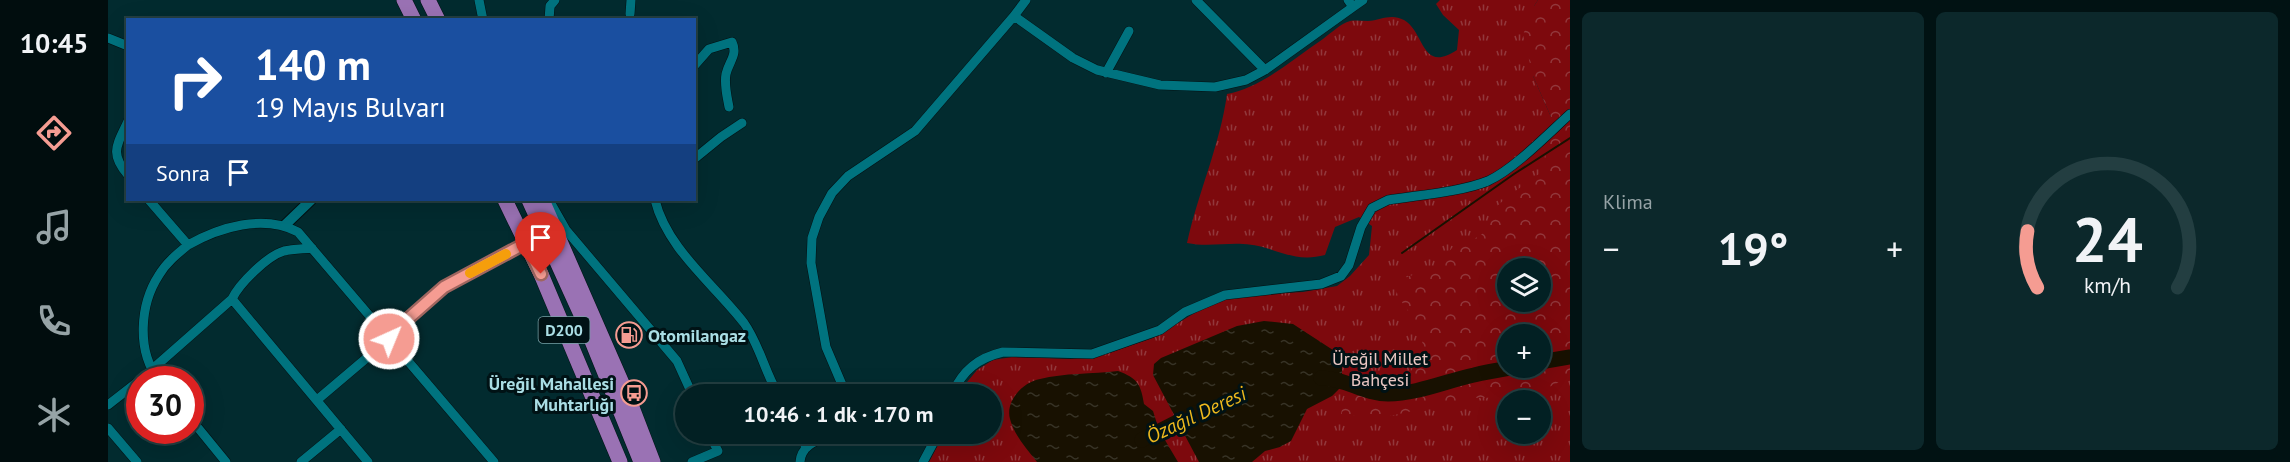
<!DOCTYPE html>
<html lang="tr">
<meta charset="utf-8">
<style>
:root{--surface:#022023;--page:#0c282b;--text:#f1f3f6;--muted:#96a3a6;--line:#233e41;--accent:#f59c92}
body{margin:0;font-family:"PT Sans",sans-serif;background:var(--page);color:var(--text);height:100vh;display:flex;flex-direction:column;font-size:22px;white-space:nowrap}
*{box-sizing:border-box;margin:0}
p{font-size:20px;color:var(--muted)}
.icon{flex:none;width:33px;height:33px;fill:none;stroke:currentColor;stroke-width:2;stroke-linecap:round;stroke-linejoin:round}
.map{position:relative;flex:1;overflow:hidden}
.side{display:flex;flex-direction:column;gap:12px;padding:12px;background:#011213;width:720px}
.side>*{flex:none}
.top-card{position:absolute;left:18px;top:18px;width:570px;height:183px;border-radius:0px;box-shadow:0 6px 24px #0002,0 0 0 2px var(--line);background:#1a4fa0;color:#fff;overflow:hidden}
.tools{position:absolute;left:1389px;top:258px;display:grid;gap:12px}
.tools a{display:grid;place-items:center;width:54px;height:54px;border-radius:50%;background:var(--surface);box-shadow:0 6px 24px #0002,0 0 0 2px var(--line);font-size:30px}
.speed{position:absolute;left:18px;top:366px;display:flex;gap:12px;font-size:30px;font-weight:700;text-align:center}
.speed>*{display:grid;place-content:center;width:78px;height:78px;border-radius:50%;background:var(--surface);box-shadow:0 6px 24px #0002,0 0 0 2px var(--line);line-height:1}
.speed .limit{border:9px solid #d22;background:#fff;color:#111}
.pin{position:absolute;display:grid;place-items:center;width:51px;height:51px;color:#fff;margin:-62px -26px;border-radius:50% 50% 50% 0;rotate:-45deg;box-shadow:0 0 6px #0007}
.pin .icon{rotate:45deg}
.me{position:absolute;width:66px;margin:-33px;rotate:44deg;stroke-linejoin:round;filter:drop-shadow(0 0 4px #0008)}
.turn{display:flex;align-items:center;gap:21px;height:126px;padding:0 30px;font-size:27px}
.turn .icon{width:78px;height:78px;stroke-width:2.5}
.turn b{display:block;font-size:42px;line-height:51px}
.then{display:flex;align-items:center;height:57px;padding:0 30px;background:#0003;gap:12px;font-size:22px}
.big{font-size:45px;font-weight:800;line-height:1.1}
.side .widget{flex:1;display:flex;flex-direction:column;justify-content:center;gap:9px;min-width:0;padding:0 21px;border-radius:9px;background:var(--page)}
.side .dial{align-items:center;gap:0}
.dial svg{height:156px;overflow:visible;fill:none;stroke:var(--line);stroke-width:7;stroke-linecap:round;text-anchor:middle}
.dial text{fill:var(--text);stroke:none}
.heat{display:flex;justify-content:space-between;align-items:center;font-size:33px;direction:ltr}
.side .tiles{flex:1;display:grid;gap:12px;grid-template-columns:repeat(2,1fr)}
.trip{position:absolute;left:567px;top:384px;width:327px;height:60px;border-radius:30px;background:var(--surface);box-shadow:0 6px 24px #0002,0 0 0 2px var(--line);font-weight:800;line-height:60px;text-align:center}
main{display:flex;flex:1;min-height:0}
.tab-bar{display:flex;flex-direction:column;width:108px;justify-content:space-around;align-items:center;background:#010d0e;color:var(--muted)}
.tab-bar .icon{width:42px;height:42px}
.tab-bar .selected{color:var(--accent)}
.tab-bar b{font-size:27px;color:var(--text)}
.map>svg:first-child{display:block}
</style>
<main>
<nav class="tab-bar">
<b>10:45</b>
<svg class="icon selected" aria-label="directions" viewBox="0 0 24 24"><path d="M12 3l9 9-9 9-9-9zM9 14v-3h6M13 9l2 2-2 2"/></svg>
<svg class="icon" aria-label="music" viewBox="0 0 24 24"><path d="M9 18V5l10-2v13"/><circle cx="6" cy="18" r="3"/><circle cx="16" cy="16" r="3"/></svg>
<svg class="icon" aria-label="phone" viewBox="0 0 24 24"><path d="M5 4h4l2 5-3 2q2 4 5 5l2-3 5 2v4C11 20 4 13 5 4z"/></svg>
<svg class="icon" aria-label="climate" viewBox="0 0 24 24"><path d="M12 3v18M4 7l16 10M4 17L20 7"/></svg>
</nav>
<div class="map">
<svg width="1462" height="462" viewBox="0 0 1462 462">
<defs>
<pattern id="grass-tufts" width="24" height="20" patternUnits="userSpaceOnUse" patternTransform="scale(1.5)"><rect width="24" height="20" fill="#7d090d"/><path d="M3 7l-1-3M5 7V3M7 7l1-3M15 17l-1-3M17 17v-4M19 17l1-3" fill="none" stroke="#92383c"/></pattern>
<pattern id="forest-crowns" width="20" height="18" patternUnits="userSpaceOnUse" patternTransform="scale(1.5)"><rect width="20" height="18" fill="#7d090d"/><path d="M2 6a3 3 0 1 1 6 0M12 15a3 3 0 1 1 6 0" fill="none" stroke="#92383c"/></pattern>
<pattern id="water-ripples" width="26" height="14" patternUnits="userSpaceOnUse" patternTransform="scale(1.5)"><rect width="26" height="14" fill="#181101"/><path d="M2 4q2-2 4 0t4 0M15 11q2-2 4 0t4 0" fill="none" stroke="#373326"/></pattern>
</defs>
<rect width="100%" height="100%" fill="#022b2f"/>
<!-- grass -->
<path fill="url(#grass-tufts)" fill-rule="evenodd" d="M 1332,0 L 1430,0 L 1426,6 L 1425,76 L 1443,117 L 1462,118 L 1400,268 L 1400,368 L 1432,368 L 1462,336 L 1462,462 L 821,462 L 836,434 L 884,434 L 884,394 L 852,394 L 855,387 L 869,370 L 885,360 L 904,357 L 963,359 L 1001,353 L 1045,338 L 1095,308 L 1112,300 L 1141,295 L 1195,292 L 1229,286 L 1242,276 L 1261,255 L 1264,226 L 1251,217 L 1227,227 L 1217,255 C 1183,264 1166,245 1135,244 C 1116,243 1098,247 1079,243 C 1090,193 1112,145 1119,94 C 1155,87 1185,59 1215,39 C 1222,34 1233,23 1242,21 C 1247,20 1254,21 1260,21 C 1273,20 1283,13 1296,20 C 1317,32 1313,74 1349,50 L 1351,30 L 1335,15 L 1328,4 ZM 1400,400 L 1432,400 L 1432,434 L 1400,434 Z"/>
<!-- forest -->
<path fill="url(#forest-crowns)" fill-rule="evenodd" d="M 1430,0 L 1462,0 L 1462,377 L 1420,397 L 1364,398 L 1268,419 L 1233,414 L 1236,398 L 1240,390 C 1248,386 1257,382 1266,382 C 1279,383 1286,389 1296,379 C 1346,330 1277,303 1290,284 C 1298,272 1320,275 1331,266 C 1337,262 1339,253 1344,248 C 1352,240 1365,241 1373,235 C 1382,228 1380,214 1388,207 C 1401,195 1417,184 1431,174 L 1435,167 L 1443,117 L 1425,76 L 1415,35 L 1426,6 ZM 1400,268 L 1432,268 L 1432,302 L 1400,302 ZM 1400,334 L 1432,334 L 1432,368 L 1400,368 Z"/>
<!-- water -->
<path fill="url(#water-ripples)" d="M 1156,321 L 1185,324 L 1228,352 L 1234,363 L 1234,376 L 1231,389 L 1224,396 L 1199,409 L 1183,441 L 1172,447 L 1157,451 L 1144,462 L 1091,462 L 1045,375 L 1046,364 L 1053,358 L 1129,326 Z
M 1010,371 C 1029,378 1033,384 1036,404 L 1045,411 L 1051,430 L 1070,462 L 929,462 C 919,449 906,435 902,419 C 897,401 915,382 932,379 C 956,373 984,374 1010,371 Z"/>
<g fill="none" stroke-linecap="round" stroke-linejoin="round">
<!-- stream -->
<path stroke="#181101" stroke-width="2" d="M 1294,253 L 1406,174 L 1462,138"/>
<!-- river -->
<path stroke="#181101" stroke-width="15" d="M 1432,362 L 1462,357
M 1213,378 C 1237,378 1256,394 1280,394 C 1309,394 1338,381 1366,375 C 1378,372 1390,370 1402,368
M 1034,440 L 1087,413"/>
<!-- minor casing -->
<g stroke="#031113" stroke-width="10">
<path id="minor" d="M 371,0 L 375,20
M 1088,0 L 1157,70
M 1240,0 L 1245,7 L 1255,0
M 522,14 L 523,0
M 906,16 L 965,58 L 989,70 L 1052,85 L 1107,87 L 1138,80 L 1157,70 L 1245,7
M 441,20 L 442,6 L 447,0
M 0,38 L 20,46
M 586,66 L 601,49 L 624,42 C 630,55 621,61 618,74 C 616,85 619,96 621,107
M 998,73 L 1021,31
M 20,121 C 9,145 1,153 20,175
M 586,159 L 613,137 L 634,123
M 41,200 L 80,245 C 112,227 155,214 190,232 L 386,462
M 441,200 L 458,230 L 569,361 L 584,394
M 547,200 C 559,249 606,284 636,323 C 651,344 657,372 670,394
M 124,299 L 260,462
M 32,380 L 124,299 C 131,284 159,256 176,251 C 185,249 195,249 204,248
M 51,380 C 28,351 32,304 51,275 C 58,263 69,254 80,245
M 738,394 L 718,347 L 703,263 L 704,238 L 711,217 L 724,193 L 740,176 L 807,131 L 906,16 L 918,0
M 844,394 C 855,370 870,358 895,352 L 984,354 L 1052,330 L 1077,312 L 1117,295 L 1213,284 L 1233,276 L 1241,265 L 1253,227 L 1264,208 L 1280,200 C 1310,195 1353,192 1380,181 C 1406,169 1440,134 1462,114
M 209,400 L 281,339 L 285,331 L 336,287 L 418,243
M 0,405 L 32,380
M 82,418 L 118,462
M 0,428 L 29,462
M 693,434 L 698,448
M 193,462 L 233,429
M 584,462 L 610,451 L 601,434
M 692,462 C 693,445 710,440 724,434
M 815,462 L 830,434"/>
</g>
<!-- tertiary casing -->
<g stroke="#031113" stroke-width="12">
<path id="tertiary" d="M 177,225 L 203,200"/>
</g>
<!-- trunk casing -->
<g stroke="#031113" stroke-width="16">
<path id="trunk" d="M 296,0 L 306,20
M 320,0 L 330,20
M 397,200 L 433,274 L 512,462
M 421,200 L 475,319 L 533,462
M 434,200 L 520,397 L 545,462"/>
</g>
<!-- minor -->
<use href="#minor" stroke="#00737f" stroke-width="9"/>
<!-- tertiary -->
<use href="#tertiary" stroke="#00737f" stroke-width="10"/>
<!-- trunk -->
<use href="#trunk" stroke="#9a72b4" stroke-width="15"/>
</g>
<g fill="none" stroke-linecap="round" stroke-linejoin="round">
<!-- route casing -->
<g stroke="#9f655f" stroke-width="15">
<path id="route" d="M 281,339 L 285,332 L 336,287 L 418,243 L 433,274"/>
</g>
<!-- route -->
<use href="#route" stroke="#f59c92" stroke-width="10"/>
<!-- slow -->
<path stroke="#f59e0b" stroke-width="10" d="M 362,273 L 398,254"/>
</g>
<!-- icons -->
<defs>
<g id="fuel-ring" transform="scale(1.35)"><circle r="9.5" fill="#001215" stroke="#f59c92" stroke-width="1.5"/><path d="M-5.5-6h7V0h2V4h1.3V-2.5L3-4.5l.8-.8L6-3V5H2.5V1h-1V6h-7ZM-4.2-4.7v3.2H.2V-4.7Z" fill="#f59c92"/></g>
<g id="bus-ring" transform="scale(1.35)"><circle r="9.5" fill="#001215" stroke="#f59c92" stroke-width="1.5"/><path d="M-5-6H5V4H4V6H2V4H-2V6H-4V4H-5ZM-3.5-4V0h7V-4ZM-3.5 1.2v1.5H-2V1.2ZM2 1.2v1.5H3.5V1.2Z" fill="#f59c92"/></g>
</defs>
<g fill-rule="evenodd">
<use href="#fuel-ring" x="521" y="335"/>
<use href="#bus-ring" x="526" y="393"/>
</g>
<g text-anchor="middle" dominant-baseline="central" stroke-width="6" stroke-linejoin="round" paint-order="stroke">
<!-- shield labels -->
<rect fill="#001215" stroke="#77a1a7" stroke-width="1.5" x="430.5" y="317" width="51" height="26" rx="4.5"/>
<g font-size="16" font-weight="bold" fill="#aadee5">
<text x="456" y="330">D200</text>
</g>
<!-- poi labels -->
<g font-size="18" font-weight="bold" fill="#aadee5" stroke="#001215" text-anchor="start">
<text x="540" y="335">Otomilangaz</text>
<text x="506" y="383" text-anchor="end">Üreğil Mahallesi<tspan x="506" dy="21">Muhtarlığı</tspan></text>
</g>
<!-- park labels -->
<g font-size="18" fill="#eac7c3" stroke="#001215">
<text x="1272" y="358">Üreğil Millet<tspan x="1272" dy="21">Bahçesi</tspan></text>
</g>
<!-- water labels -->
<g font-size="20" font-style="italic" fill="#ecb81d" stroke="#001215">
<text transform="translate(1088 415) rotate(-25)">Özağıl Deresi</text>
</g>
</g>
</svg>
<div class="tools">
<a><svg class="icon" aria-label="layers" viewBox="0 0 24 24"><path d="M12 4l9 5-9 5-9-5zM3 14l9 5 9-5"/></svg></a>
<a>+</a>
<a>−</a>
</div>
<div class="speed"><div class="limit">30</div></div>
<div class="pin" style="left:433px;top:274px;background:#d93025"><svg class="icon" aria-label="arrive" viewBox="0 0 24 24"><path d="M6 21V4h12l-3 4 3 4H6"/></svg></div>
<svg class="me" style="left:281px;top:339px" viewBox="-20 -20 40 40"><circle r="17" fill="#f59c92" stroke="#fff" stroke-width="3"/><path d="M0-11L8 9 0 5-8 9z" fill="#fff"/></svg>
<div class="trip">10:46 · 1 dk · 170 m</div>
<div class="top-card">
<div class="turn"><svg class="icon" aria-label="right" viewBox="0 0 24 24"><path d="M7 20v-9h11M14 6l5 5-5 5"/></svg><div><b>140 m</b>19 Mayıs Bulvarı</div></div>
<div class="then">Sonra<svg class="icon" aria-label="arrive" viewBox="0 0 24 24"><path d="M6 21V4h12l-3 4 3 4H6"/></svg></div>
</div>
</div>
<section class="side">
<div class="tiles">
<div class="widget"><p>Klima</p>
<div class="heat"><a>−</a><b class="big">19°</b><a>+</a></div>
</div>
<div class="widget dial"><svg viewBox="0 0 100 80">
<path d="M14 69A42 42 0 1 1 86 69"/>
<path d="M14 69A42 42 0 0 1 9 40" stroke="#f59c92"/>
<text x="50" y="56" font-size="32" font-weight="700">24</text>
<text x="50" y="72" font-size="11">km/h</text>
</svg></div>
</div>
</section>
</main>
